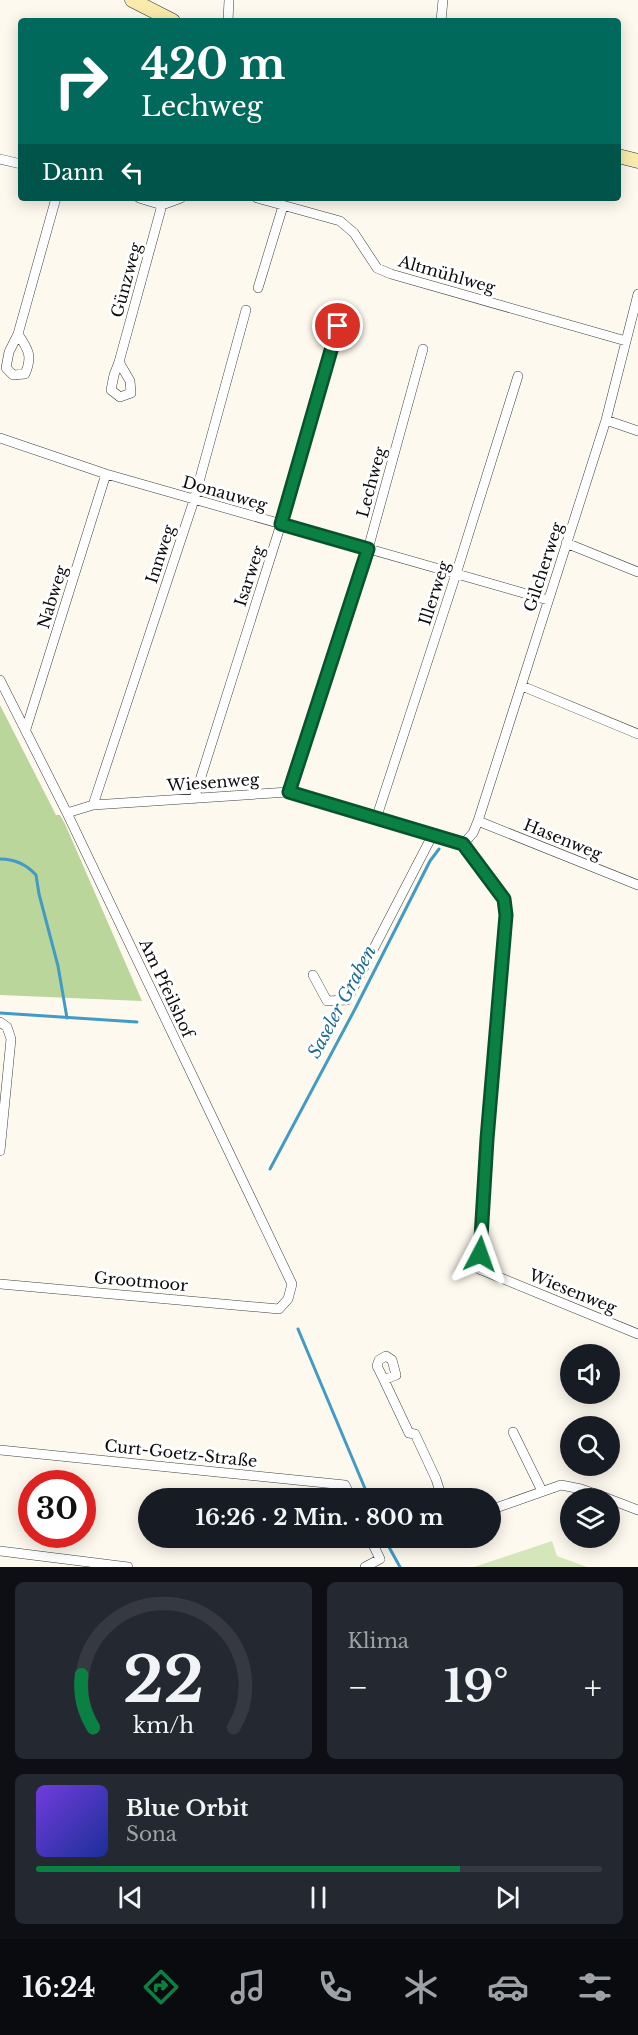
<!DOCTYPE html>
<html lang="de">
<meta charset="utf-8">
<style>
:root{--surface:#171b24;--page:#242831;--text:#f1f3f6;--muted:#9ea1a6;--line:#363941;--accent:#0b8043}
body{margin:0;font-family:"Libre Baskerville",serif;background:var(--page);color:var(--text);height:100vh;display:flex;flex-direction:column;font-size:22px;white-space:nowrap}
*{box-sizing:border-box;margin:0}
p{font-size:20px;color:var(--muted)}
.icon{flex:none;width:33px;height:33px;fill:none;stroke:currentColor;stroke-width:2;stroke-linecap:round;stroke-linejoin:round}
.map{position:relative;height:1567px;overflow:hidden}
.sheet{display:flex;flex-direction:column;gap:15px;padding:15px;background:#0d0f14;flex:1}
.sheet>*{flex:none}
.banner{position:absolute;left:18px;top:18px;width:603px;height:183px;border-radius:6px;box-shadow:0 3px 15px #0003;background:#00695c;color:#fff;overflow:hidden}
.tools{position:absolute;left:560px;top:1344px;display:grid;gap:12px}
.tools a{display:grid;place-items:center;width:60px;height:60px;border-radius:50%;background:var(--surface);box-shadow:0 3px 15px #0003;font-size:30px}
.speed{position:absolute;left:18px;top:1470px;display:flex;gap:12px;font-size:30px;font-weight:700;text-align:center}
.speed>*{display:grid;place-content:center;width:78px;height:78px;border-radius:50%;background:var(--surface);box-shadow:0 3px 15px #0003;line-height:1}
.speed .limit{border:9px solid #d22;background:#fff;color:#111}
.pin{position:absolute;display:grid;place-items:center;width:51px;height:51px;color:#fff;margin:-26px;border:3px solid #fff;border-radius:50%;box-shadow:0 2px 6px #0007}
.me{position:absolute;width:66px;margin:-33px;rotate:4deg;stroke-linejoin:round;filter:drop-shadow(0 0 4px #0008)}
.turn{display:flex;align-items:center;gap:21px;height:126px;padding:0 24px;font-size:27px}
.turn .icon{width:78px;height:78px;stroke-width:2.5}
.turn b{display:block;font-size:42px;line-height:51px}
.then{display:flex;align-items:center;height:57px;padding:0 24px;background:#0003;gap:12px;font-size:22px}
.big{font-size:45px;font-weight:700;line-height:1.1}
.sheet .tile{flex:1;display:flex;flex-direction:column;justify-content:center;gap:9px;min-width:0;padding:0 21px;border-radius:9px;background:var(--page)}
.sheet .dial{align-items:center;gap:0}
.dial svg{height:156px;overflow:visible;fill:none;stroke:var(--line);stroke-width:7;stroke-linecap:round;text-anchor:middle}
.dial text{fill:var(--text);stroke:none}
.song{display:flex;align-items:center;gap:18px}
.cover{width:72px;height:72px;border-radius:9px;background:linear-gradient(135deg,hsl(260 70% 55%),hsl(230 70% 35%))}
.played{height:6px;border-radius:3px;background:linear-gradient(90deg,var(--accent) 75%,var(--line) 75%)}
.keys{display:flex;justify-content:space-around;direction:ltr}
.heat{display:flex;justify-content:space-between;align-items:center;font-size:33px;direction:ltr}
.sheet .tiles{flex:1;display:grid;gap:15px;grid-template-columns:1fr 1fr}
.tile:last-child{grid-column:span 2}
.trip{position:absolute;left:138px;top:1488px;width:363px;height:60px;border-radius:30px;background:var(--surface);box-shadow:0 3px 15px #0003;font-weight:700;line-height:60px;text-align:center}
.tabs{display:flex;height:96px;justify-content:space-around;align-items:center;background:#090b0e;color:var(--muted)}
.tabs .icon{width:42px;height:42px}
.tabs .active{color:var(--accent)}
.tabs b{font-size:27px;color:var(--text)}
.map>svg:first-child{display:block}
</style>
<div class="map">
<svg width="638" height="1567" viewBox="0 0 638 1567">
<rect width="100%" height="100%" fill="#fef9ee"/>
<!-- green -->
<path fill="#d4e6ba" d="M 552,1541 L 557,1556 L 587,1567 L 474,1567 Z"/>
<!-- forest -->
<path fill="#bad69a" d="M 0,705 L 56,815 L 60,815 L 65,824 L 142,1001 L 0,995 Z"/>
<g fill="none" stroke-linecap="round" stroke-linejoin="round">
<!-- stream -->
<path stroke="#429bc4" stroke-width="3" d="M 0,859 C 14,859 27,865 36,875 L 39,894 L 58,966 L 67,1018
M 0,1013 L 137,1022
M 270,1169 L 355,1009 L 430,861 L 439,849
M 298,1329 L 369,1498
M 384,1538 L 400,1567"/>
<!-- street casing -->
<g stroke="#404040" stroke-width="10">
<path id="street" d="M 228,21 L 229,0
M 441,21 L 443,0
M 0,159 L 21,164
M 139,198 L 162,205 L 181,198
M 257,198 L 340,221 L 354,233 L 377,268 L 391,274 L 626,341
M 258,288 L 283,206
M 18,334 C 28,349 33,356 25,374 L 13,375 L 6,368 L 9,352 L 18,334 L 56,198
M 119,362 L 130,381 L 131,393 L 120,397 L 111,390 L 114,375 L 119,362 L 162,205
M 606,420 L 638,431
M 0,438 L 106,474 L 548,600
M 566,543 L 638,572
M 0,680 L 67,813 L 292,1284 L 288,1299 L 279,1309 L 0,1284
M 522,686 L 638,734
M 26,729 L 106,474
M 289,792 L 368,549 L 423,349
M 194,799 L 281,524 L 338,326
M 93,805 L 194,500 L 246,310
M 67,813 L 93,805 L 289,792 L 463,844 L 504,899 L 506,915 L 487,1139 L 479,1269 L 638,1334
M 376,819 L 456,574 L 518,376
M 478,821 L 638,885
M 463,844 L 473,833 L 478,821 L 606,420 L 638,294
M 313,975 L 327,1001 L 347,1000 L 432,836
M 0,1022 L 7,1027 L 11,1039 L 0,1151
M 384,1380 L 377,1366 L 379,1360 L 386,1356 L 392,1360 L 396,1375 L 384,1380 L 409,1433 L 415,1434 L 436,1479 L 442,1498
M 513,1432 L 542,1491
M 0,1450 L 345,1485 L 351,1498
M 609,1499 L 638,1510
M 490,1510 L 561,1485 L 581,1489 L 607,1498
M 0,1551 L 128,1567
M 365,1567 L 380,1559 L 370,1538"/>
</g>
<!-- secondary casing -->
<g stroke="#2f2f2f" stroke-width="15">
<path id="secondary" d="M 132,0 L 173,21
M 618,156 L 638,161"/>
</g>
<!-- street -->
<use href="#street" stroke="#fff" stroke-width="9"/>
<!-- secondary -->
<use href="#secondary" stroke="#faebad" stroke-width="14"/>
</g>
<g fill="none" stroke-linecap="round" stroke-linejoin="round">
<!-- route casing -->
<g stroke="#07532c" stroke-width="15">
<path id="route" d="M 338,326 L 281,524 L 368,549 L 289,792 L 463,844 L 504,899 L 506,915 L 487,1139 L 480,1254"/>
</g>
<!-- route -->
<use href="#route" stroke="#0b8043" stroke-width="10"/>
</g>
<g text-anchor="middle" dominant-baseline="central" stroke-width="6" stroke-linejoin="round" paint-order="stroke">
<!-- street labels -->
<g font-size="16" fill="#0d0d0d" stroke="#fff">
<text transform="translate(447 274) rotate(16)">Altmühlweg</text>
<text transform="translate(126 280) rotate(-75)">Günzweg</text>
<text transform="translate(371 482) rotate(-75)">Lechweg</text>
<text transform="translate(225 493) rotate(16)">Donauweg</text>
<text transform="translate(160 554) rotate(-72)">Innweg</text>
<text transform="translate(543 567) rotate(-72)">Gilcherweg</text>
<text transform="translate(249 576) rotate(-72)">Isarweg</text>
<text transform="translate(434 593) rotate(-72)">Illerweg</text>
<text transform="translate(52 597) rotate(-73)">Nabweg</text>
<text transform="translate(213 782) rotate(-4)">Wiesenweg</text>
<text transform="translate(563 839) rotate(22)">Hasenweg</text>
<text transform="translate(167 988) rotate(65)">Am Pfeilshof</text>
<text transform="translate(141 1281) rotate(5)">Grootmoor</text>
<text transform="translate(573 1291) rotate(22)">Wiesenweg</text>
<text transform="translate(181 1453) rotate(6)">Curt-Goetz-Straße</text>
</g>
<!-- water labels -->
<g font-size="18" font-style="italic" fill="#1f6c96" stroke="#fff">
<text transform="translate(342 1002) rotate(-62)">Saseler Graben</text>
</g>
</g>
</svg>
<div class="tools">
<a><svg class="icon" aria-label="sound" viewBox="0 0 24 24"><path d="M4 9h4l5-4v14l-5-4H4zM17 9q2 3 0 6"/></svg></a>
<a><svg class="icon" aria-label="search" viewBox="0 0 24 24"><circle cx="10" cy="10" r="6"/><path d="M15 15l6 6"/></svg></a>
<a><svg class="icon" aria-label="layers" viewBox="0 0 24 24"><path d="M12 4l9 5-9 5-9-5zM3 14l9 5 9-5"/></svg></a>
</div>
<div class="speed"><div class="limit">30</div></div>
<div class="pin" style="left:338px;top:326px;background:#d93025"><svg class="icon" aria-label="arrive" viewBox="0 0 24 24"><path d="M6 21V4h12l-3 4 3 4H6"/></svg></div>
<svg class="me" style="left:480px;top:1254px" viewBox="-20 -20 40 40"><path d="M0-17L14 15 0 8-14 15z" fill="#0b8043" stroke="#fff" stroke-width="4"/></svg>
<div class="trip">16:26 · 2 Min. · 800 m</div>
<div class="banner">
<div class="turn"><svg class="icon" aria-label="right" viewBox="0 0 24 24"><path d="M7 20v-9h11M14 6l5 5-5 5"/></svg><div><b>420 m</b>Lechweg</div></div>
<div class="then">Dann<svg class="icon" aria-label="left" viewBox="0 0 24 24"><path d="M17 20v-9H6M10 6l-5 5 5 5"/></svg></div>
</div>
</div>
<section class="sheet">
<div class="tiles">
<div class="tile dial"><svg viewBox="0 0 100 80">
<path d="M14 69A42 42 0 1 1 86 69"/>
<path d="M14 69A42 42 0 0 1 8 42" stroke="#0b8043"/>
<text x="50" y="56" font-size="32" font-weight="700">22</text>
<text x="50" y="72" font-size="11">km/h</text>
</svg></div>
<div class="tile"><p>Klima</p>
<div class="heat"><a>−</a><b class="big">19°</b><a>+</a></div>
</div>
<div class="tile">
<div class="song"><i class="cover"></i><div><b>Blue Orbit</b><p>Sona</p></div></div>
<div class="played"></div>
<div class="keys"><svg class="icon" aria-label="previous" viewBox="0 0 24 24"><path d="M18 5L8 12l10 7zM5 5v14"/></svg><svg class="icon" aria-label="pause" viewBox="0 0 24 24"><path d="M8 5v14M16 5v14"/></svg><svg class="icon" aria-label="next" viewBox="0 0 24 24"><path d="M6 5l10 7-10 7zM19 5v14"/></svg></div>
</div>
</div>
</section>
<nav class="tabs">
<b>16:24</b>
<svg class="icon active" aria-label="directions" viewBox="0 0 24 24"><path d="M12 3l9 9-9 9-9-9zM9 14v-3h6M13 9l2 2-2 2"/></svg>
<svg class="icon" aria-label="music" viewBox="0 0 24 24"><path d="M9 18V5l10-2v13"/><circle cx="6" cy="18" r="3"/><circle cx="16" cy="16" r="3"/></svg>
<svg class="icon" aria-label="phone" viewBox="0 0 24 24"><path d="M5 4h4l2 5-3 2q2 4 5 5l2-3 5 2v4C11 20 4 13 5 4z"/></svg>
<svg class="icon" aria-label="climate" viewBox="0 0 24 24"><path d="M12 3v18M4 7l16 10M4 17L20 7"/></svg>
<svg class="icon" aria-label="car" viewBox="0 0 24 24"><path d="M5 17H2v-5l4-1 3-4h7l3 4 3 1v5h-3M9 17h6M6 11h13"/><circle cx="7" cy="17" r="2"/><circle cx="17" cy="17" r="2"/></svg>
<svg class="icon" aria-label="filters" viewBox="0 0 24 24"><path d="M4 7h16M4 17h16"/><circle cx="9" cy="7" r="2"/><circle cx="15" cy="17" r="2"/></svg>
</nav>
